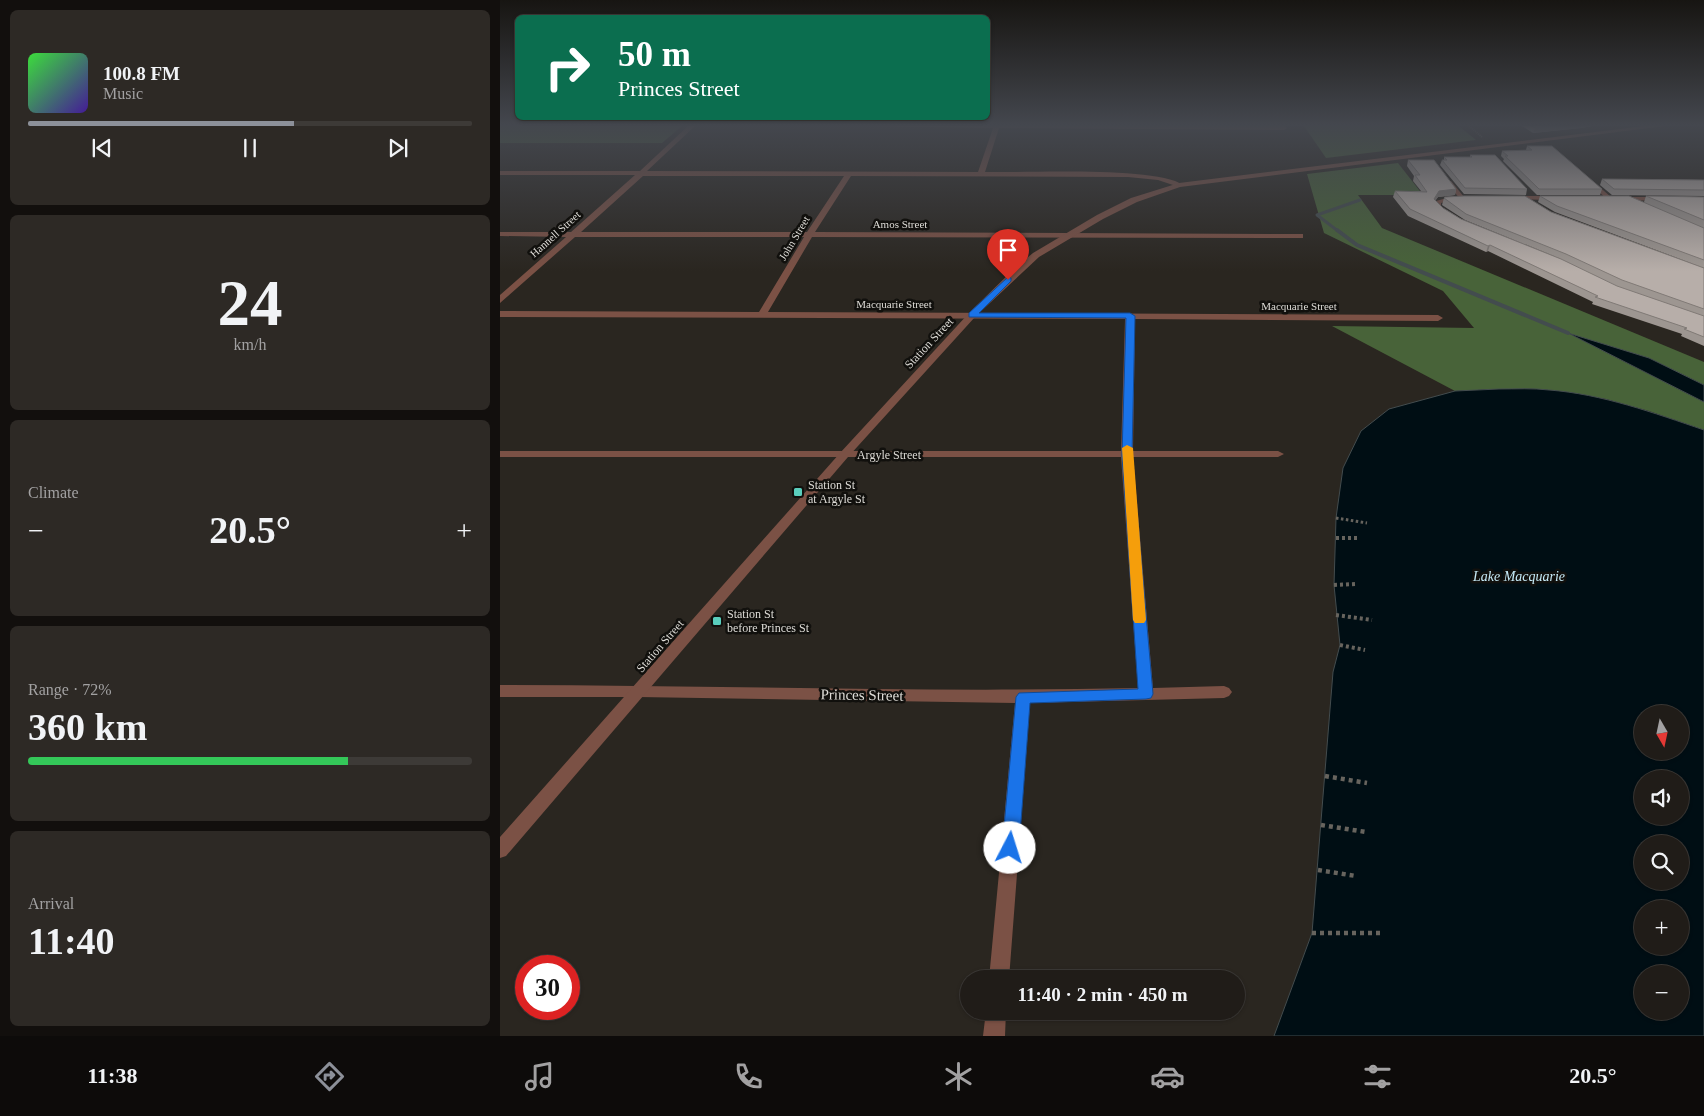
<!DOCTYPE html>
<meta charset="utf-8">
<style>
:root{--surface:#201c18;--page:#2d2925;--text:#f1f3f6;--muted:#a2a1a2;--line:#3d3a37;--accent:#8c9099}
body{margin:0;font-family:"Times New Roman",serif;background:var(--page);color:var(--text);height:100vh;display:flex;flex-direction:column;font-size:19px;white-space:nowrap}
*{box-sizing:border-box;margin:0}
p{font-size:16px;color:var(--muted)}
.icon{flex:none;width:28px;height:28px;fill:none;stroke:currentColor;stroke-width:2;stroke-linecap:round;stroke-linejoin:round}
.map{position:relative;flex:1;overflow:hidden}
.drawer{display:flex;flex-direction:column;gap:10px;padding:10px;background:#120f0d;width:500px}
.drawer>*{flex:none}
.guide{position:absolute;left:15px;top:15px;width:475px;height:105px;border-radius:8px;box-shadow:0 1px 4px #0004,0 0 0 1px var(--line);background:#0b6e4f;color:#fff;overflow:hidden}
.needle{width:32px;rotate:171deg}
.controls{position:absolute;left:1134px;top:705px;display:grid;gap:10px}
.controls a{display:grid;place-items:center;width:55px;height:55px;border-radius:50%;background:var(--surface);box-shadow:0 1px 4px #0004,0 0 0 1px var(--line);font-size:25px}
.speed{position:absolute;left:15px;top:955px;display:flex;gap:10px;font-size:25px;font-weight:700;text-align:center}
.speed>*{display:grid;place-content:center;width:65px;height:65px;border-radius:50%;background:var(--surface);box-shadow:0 1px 4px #0004,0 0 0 1px var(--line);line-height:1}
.speed .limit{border:8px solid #d22;background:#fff;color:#111}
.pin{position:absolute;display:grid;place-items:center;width:42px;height:42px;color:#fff;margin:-51px -21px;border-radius:50% 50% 50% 0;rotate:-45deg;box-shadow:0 0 5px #0007}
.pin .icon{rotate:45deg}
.me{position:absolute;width:55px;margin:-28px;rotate:5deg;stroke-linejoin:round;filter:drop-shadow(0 0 4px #0008)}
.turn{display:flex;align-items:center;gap:18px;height:105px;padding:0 20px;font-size:22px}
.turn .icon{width:65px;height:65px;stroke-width:2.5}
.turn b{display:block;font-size:35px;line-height:42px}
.big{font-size:38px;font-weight:600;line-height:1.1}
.drawer .widget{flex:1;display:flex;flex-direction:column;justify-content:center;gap:8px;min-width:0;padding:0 18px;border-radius:8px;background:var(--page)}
.drawer .dial{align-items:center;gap:0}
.dial b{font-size:65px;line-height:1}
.song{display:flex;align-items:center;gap:15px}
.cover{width:60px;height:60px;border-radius:8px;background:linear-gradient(135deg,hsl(120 70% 55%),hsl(260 70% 35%))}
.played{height:5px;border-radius:2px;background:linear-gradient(90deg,var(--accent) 60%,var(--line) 60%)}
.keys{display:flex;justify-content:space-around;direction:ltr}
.heat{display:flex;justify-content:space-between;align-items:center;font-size:28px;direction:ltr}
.charge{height:8px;border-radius:4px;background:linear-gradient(90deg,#34c759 72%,var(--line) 0)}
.trip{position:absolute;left:460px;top:970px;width:285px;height:50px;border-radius:25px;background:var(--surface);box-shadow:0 1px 4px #0004,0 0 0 1px var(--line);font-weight:600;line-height:50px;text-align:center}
.tabs{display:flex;height:80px;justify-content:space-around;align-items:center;background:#0d0b0a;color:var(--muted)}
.tabs .icon{width:35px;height:35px}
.tabs .selected{color:var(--accent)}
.tabs b{font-size:22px;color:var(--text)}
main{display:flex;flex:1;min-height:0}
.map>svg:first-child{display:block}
</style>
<main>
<section class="drawer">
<div class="widget">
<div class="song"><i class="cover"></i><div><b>100.8 FM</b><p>Music</p></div></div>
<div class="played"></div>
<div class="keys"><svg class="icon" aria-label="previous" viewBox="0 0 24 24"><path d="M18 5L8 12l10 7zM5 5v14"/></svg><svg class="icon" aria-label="pause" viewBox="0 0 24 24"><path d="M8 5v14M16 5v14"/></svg><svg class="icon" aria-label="next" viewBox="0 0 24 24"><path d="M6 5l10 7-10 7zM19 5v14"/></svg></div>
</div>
<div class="widget dial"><b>24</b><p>km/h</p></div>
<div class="widget"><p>Climate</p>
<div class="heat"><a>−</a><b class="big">20.5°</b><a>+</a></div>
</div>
<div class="widget"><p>Range · 72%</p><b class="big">360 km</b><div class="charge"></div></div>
<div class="widget"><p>Arrival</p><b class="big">11:40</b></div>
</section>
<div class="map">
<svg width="1204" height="1036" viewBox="0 0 1204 1036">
<rect width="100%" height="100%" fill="#2a2620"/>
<!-- forest -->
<path fill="#486339" d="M 0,126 L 182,126 L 162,143 L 0,143 Z
M 804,126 L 959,126 L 976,140 L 826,158 Z
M 898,163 L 923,195 L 858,195 L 882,228 L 1204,362 L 1204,385 L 1149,358 L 1072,335 L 1204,402 L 1204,430 L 1149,411 L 1106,399 L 1050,390 L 999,389 L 955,391 L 832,326 L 974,328 L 943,291 L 824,233 L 807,174 Z"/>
<!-- water -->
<path fill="#000e14" stroke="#434c4e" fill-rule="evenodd" d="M 1068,333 L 1149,358 L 1204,385 L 1204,402 Z
M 999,389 C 1016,389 1033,388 1049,390 C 1102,394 1154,413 1204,430 L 1204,1036 L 774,1036 L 812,933 L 833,672 L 840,645 L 834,585 L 836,518 L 843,468 L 861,431 L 889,409 L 955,391 ZM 1142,714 L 1180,714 L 1180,751 L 1142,751 ZM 1142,779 L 1180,779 L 1180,816 L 1142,816 ZM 1142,844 L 1180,844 L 1180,881 L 1142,881 ZM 1142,909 L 1180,909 L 1180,946 L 1142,946 ZM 1142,974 L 1180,974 L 1180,1011 L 1142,1011 Z"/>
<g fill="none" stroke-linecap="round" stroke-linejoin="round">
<!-- stream-far1 -->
<path stroke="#434c4e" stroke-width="3" d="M 838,231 L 817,215 L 860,200"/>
<!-- stream -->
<path stroke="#434c4e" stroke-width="4" d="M 837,230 L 857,245 L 1068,333"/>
<!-- path-far3 -->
<path stroke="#67645e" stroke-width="2" stroke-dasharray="1 1" stroke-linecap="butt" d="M 969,126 L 982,137"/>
<!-- path-far2 -->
<path stroke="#67645e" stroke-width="3" stroke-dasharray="2.5 2.5" stroke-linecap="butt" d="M 836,518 L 867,523"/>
<!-- path-far1 -->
<path stroke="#67645e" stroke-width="4" stroke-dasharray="3 3" stroke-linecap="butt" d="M 836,538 L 859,538
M 834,585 L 857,584
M 836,615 L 872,620
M 840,645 L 865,650"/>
<!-- path -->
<path stroke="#67645e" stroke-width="4.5" stroke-dasharray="4 4" stroke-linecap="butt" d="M 825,776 L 867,783
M 821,825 L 866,832
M 818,870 L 856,876
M 812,933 L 881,933"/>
<!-- service -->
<path fill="#7b5145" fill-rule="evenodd" d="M 947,181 L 951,181 L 964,197 L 964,199 L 960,199 L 947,183 Z
M 1091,183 L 1095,183 L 1112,198 L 1112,200 L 1108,200 L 1091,185 Z
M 954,196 L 957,198 L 956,199 L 941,203 L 941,207 L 946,211 L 946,213 L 942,213 L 935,207 L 936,201 Z
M 1019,196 L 1049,196 L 1052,198 L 1049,200 L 1017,199 L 1016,198 Z
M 1156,197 L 1159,199 L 1158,200 L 1127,201 L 1124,199 L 1127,197 Z"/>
<!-- minor -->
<path fill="#7b5145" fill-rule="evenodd" d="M 188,126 L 195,126 L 147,171 L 478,172 L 493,128 L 366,126 L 785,126 L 787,128 L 784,130 L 499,128 L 485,172 C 524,173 656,166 683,185 L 679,187 L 658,180 L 628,177 L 351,176 L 315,232 L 800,234 L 803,234 L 803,238 L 312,237 L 268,312 L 938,315 L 943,318 L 938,321 L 635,319 L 633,451 L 778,451 L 784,454 L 778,457 L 633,457 L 653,688 L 724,686 L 729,688 L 732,692 L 729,696 L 724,698 L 530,703 L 509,979 L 489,979 L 515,703 L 138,697 L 0,697 L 0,685 C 213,685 425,693 638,688 L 621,457 L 0,457 L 0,451 L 621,451 L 625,319 L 0,317 L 0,311 L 259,312 L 304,237 L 75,237 L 0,303 L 0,295 L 66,237 L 0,236 L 0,232 L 71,232 L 135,175 L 0,175 L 0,171 L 140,171 ZM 143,176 L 344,176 L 307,232 L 81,232 Z
M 486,1011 L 506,1011 L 505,1036 L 483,1036 Z"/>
<!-- tertiary -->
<path fill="#7b5145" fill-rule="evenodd" d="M 1144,126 L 1165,126 L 680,187 L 637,202 L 603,219 L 539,257 L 475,317 L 348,457 L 6,856 L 0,858 L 0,837 L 340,453 L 469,313 L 517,266 L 533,253 L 597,215 L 631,198 L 679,183 Z"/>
</g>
<!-- wall -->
<path fill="#9d9691" d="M 1022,126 L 1092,126 L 1081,128 L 1033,133 Z
M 1027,146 L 1102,189 L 1100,195 L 1037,195 L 1003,161 L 1004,159 L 1001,156 L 1002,151 L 1026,150 Z
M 970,155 L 1027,189 L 1026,195 L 964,194 L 940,165 L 942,160 L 944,160 L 944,157 L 970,157 Z
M 908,160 L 956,189 L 955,195 L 938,197 L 935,201 L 943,208 L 961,219 L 1064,260 L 965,220 L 942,205 L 944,198 L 1051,212 L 1204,268 L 1204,346 L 1181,336 L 1182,334 L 1092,304 L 1093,302 L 988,251 L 986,252 L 908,216 L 893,197 L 895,191 L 921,191 L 913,181 L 914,176 L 907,166 Z
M 1102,179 L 1204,180 L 1204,196 L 1112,195 L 1100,185 Z
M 1040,196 L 1144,202 L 1146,196 L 1204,197 L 1204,268 L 1055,212 L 1038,202 Z"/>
<!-- shaded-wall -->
<path fill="#807a76" d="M 1048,126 L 1092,126 L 1081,128 L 1033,133 L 1035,128 Z
M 956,189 L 955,195 L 938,197 L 932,205 L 934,199 L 939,191 Z
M 990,245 L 988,251 L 986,252 L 988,246 Z"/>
<!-- building -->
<path fill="#b7aea9" stroke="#807a76" d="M 1032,126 L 1048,126 L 1035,128 Z
M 1027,146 L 1052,146 L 1102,189 L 1039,189 L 1005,156 L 1008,156 L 1002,151 L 1032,150 Z
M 970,155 L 995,155 L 1027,189 L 965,188 L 942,160 L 947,160 L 944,157 L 972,157 Z
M 908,160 L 934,160 L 956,189 L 939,191 L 934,199 L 943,208 L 961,219 L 1061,259 L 1117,286 L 1204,316 L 1204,337 L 1184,329 L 1187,328 L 1095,297 L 1098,296 L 990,245 L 988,246 L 910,209 L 895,191 L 927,192 L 915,175 L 920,175 Z
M 1102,179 L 1204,180 L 1204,190 L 1114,189 Z
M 964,196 L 1025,196 L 1051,212 L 1204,268 L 1204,309 L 1122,280 L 1066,254 L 966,214 L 944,198 L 945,197 Z
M 1040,196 L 1129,196 L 1204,228 L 1204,260 L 1057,206 Z
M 1146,196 L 1204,197 L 1204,220 Z"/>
<!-- sky -->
<linearGradient id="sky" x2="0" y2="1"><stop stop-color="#171512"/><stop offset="0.46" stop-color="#44474e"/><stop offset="1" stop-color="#44474e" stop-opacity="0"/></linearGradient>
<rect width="1204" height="271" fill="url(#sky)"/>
<!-- route -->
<path fill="#1a73e8" stroke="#114b97" d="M 508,277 L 511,278 L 511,281 L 479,313 L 630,313 L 635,316 L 632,455 L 653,694 L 651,698 L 646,699 L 530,703 L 519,848 L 516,853 L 510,855 L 505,853 L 502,848 L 516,697 L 519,693 L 638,689 L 622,455 L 626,318 L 469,317 L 469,313 Z"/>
<!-- slow -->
<path fill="#f59e0b" d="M 627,445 L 633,448 L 646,620 L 644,623 L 635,623 L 633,620 L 622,448 Z"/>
<!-- markers -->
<g fill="#5acebd" stroke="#11100d" stroke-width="2">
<rect x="293" y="487" width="10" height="10" rx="2.5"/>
<rect x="212" y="616" width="10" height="10" rx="2.5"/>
</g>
<g text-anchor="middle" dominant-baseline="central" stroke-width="5" stroke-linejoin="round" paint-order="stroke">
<!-- far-street labels -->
<g font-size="11" fill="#dedcd7" stroke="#11100d">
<text x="400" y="224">Amos Street</text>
<text transform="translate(55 234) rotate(-42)">Hannell Street</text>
<text transform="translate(294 238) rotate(-59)">John Street</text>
<text x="394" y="304">Macquarie Street</text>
<text x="799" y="306">Macquarie Street</text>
</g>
<!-- street labels -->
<g font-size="12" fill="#dedcd7" stroke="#11100d">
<text transform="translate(429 343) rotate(-47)">Station Street</text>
<text x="389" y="455">Argyle Street</text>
<text transform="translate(160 646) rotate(-49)">Station Street</text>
</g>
<!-- poi labels -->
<g font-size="12" fill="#dedcd7" stroke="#11100d" text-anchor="start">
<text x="308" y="485">Station St<tspan x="308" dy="14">at Argyle St</tspan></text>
<text x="227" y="614">Station St<tspan x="227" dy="14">before Princes St</tspan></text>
</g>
<!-- water labels -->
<g font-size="14" font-style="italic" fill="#c5e9f6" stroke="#11100d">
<text x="1019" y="576">Lake Macquarie</text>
</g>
<!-- near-street labels -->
<g font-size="15" fill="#dedcd7" stroke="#11100d">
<text transform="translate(362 695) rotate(1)">Princes Street</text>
</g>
</g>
</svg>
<div class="controls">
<a><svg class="needle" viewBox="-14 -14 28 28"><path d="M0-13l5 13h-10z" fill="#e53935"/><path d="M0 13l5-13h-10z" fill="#a2a1a2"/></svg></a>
<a><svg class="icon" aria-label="sound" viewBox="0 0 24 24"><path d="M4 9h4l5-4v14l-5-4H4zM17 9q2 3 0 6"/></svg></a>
<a><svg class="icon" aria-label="search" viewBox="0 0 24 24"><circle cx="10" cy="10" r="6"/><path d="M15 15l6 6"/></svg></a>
<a>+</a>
<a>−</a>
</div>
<div class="speed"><div class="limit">30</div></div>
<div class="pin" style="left:508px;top:280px;background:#d93025"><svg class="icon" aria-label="arrive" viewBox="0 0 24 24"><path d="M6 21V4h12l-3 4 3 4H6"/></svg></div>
<svg class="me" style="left:510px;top:848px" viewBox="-20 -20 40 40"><circle r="19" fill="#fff"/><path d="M0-13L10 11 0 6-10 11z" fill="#1a73e8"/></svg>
<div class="trip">11:40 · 2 min · 450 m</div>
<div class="guide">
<div class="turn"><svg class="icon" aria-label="right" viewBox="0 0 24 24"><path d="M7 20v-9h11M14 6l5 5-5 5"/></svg><div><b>50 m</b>Princes Street</div></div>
</div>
</div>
</main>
<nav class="tabs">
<b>11:38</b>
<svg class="icon selected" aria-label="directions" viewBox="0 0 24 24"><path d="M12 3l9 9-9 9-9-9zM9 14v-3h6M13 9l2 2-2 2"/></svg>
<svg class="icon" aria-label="music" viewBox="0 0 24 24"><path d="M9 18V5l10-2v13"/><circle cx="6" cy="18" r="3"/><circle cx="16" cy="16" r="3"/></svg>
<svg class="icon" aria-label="phone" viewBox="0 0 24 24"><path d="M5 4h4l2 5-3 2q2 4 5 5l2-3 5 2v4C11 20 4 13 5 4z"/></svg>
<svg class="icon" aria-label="climate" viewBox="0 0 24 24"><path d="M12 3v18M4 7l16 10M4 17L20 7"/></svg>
<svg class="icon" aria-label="car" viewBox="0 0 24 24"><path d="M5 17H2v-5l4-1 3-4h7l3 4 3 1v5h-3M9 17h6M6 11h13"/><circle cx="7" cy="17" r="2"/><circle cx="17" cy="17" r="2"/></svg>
<svg class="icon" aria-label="filters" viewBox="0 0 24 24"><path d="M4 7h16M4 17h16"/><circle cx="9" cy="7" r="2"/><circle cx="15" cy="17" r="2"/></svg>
<b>20.5°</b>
</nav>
